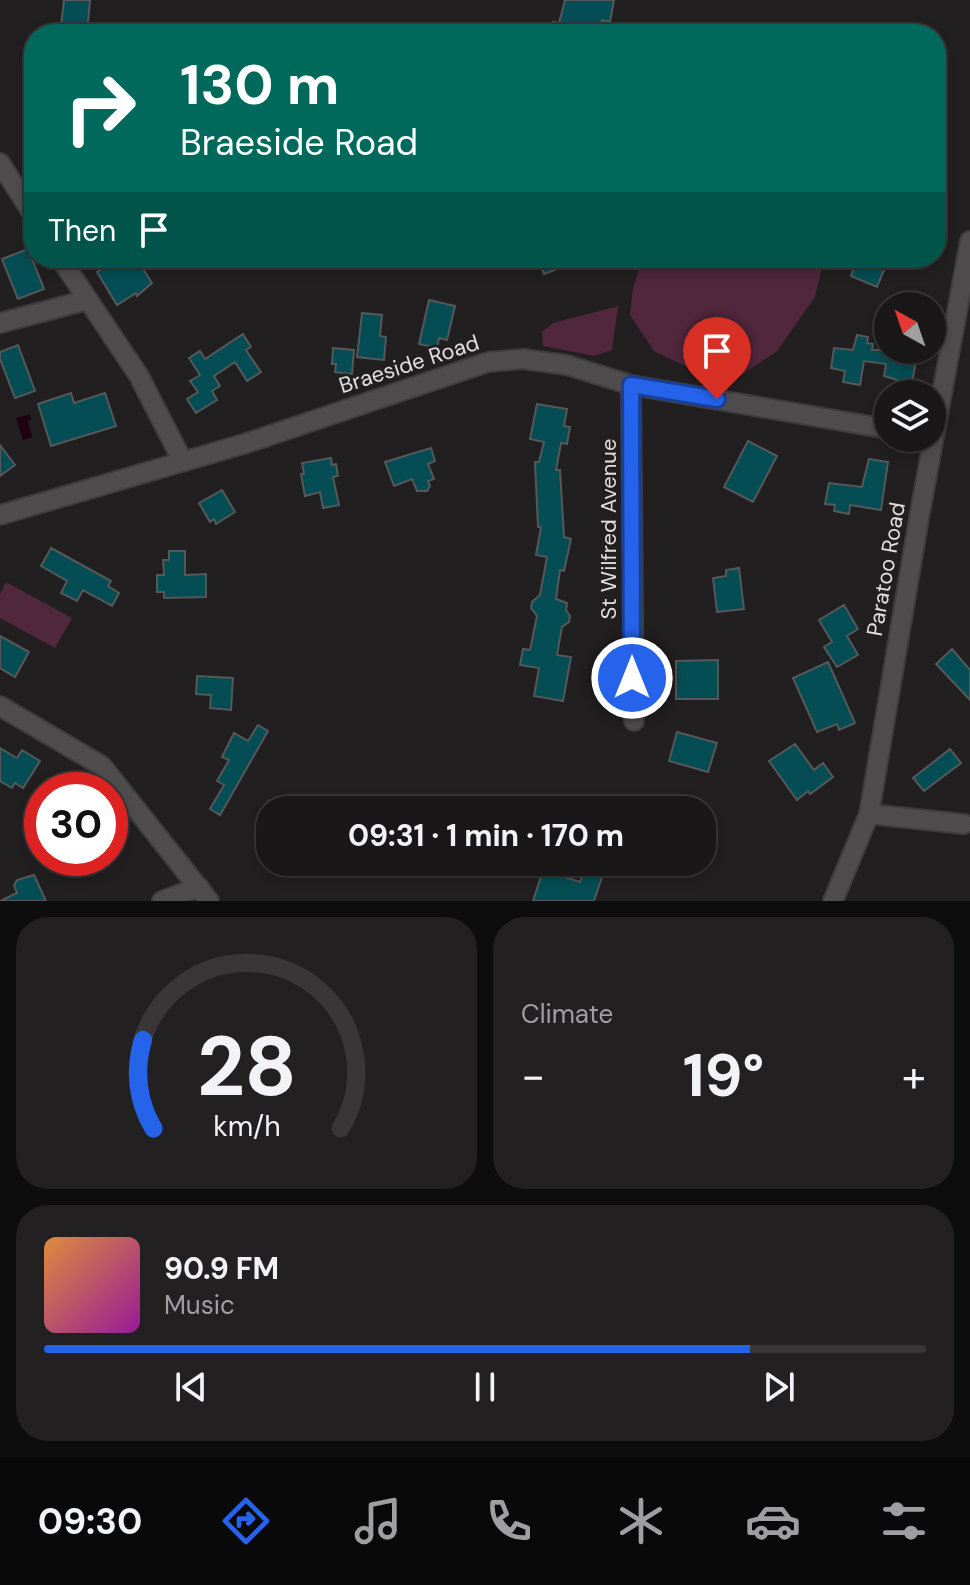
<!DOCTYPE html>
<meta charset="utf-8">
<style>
:root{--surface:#1a1718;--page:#232021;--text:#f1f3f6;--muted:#9f9fa2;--line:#383637;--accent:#2563eb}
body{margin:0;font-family:"DM Sans",sans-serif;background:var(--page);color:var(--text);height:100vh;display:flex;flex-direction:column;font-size:30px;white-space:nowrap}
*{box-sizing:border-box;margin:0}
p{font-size:26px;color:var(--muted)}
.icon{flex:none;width:44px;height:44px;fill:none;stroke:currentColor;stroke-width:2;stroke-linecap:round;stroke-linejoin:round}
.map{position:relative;height:901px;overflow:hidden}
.panel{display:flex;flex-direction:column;gap:16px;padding:16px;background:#0e0d0d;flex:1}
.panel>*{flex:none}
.banner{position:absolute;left:24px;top:24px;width:922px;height:244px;border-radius:32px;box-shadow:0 4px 12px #0003,0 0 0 2px var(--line);background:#00695c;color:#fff;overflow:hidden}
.needle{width:52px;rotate:320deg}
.buttons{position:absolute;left:874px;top:292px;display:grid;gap:16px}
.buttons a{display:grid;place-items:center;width:72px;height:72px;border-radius:50%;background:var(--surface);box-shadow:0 4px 12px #0003,0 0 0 2px var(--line);font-size:40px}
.speed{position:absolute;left:24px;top:772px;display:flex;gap:16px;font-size:40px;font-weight:700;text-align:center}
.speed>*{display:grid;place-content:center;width:104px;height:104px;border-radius:50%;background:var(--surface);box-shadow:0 4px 12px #0003,0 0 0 2px var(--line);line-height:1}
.speed .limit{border:12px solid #d22;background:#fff;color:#111}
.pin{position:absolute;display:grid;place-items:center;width:68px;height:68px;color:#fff;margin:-82px -34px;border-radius:50% 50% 50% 0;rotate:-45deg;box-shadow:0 0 8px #0007}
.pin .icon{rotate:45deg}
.me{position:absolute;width:88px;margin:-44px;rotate:0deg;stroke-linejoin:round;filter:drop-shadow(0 0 6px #0008)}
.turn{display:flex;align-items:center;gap:28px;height:168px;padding:0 24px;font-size:36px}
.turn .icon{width:104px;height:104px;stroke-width:2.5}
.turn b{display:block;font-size:56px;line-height:68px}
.then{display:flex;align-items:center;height:76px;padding:0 24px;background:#0003;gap:16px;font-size:30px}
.big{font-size:60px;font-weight:700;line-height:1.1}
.panel .card{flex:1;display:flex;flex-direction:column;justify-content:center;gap:12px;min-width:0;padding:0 28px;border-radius:32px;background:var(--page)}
.panel .dial{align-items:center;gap:0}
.dial svg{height:208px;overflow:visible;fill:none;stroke:var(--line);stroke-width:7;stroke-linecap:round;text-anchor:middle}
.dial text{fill:var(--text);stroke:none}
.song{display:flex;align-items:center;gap:24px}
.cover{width:96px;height:96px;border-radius:12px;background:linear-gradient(135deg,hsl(30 70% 55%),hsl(300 70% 35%))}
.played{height:8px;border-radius:4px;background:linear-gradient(90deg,var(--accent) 80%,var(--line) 80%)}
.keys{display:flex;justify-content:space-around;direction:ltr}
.heat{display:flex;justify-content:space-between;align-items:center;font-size:44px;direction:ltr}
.panel .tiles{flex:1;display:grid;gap:16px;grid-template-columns:1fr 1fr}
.card:last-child{grid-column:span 2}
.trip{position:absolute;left:256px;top:796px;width:460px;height:80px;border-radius:32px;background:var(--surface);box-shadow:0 4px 12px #0003,0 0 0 2px var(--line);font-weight:700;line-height:80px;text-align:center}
.dock{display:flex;height:128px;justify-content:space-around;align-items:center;background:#0a090a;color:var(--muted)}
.dock .icon{width:56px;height:56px}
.dock .current{color:var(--accent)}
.dock b{font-size:36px;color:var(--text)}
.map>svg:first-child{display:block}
</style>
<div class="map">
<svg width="970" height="901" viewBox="0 0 970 901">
<rect width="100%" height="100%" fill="#221f20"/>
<!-- green -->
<path fill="#50273c" d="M 643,258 L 824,258 L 815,297 L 777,351 L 743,374 L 689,368 L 654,351 L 630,315 L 633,288 Z
M 618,306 L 612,350 L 594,356 L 543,346 L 542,332 L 553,323 Z
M 6,582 L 72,618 L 55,648 L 0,618 L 0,594 Z"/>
<!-- water -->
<path fill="#1f0111" d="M 30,414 L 31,420 L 28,421 L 32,437 L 23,440 L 16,418 Z"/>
<!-- building -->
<path fill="#054d54" stroke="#555859" stroke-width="2" d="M 64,0 L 90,0 L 87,34 L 60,34 Z
M 565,0 L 614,0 L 610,22 L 602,20 L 600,31 L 594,29 L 594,34 L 551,34 L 553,22 L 559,23 Z
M 28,249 L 44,289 L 18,299 L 2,259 Z
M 120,258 L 125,264 L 136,258 L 152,283 L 137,296 L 136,293 L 117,305 L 97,272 Z
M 538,258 L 584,258 L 584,259 L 544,274 Z
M 858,258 L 889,258 L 877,287 L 851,276 Z
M 429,300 L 455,306 L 447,340 L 439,338 L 437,348 L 419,344 Z
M 362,313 L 382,315 L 380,336 L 386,337 L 384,360 L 357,357 Z
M 243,334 L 251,347 L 246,350 L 261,372 L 247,381 L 235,362 L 214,376 L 220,386 L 212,391 L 217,400 L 196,413 L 187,399 L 198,392 L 190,381 L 200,375 L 189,358 L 200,351 L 205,359 Z
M 857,335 L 868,337 L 867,343 L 873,344 L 872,350 L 918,350 L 910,394 L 895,392 L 897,380 L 884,376 L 886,364 L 864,361 L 860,385 L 843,382 L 845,371 L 831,368 L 834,348 L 853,350 Z
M 18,345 L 35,391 L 15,398 L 0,359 L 0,352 Z
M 333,348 L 354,350 L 352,374 L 335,372 L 336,364 L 332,364 Z
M 71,393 L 74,403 L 105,393 L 116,426 L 51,446 L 38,404 Z
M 537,404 L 567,409 L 564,426 L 570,427 L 567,444 L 561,443 L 556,470 L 560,470 L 564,537 L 571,539 L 564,571 L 560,570 L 556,599 L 567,603 L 566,610 L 570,616 L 569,622 L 562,627 L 557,655 L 571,657 L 563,701 L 534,696 L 539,668 L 520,665 L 523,649 L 530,650 L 537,616 L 531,608 L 532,602 L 540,595 L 547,557 L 536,555 L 541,527 L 538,527 L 535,462 L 539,462 L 544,442 L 530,439 Z
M 748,441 L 777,456 L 753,502 L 724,487 Z
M 0,445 L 15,465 L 0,476 Z
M 431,448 L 435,461 L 428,464 L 434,479 L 428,481 L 430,486 L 427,491 L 417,491 L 412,479 L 394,486 L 385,462 Z
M 331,458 L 332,465 L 336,464 L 338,476 L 333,477 L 339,505 L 323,508 L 320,492 L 305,496 L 301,474 L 304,474 L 302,463 Z
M 869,459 L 888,462 L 881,510 L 850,505 L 849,514 L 834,511 L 835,505 L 825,504 L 829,483 L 862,487 Z
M 222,490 L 235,512 L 216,524 L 214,519 L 210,522 L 199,503 Z
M 51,548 L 111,581 L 108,586 L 119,593 L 112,606 L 83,590 L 77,601 L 61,593 L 67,581 L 41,566 Z
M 169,551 L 185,551 L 185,575 L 206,574 L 206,597 L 164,598 L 164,592 L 157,592 L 157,575 L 164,575 L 163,560 L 169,560 Z
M 739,568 L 744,609 L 717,612 L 713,578 L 726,576 L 726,570 Z
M 844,605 L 858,629 L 847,636 L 858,655 L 837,667 L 824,647 L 832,642 L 819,620 Z
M 0,636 L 29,652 L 15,677 L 0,668 Z
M 952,649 L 970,670 L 970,700 L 936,664 Z
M 718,660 L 718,699 L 676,699 L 676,661 Z
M 828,662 L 855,723 L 839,730 L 837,724 L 817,732 L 793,678 Z
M 197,676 L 233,678 L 231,710 L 210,708 L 211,695 L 196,694 Z
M 258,725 L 268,731 L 220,815 L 210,809 L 224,785 L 217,781 L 229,760 L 222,757 L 234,733 L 248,741 Z
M 677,732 L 717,743 L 708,772 L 669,761 Z
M 795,744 L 814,770 L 823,763 L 833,777 L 810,794 L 808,791 L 797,800 L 769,761 Z
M 0,748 L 17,758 L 22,750 L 40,761 L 23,788 L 15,783 L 12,788 L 0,781 Z
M 950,749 L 961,763 L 924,791 L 913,778 Z
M 589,868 L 599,871 L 602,877 L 594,901 L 533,901 L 543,870 L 580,882 L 584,871 Z
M 34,875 L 46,901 L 0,901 L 17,893 L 14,885 L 17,880 Z"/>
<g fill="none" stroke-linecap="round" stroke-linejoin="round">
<!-- minor casing -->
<g stroke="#3e3c3d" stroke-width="22">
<path id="minor" d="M 0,163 L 34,216
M 60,258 L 139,376 L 182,460
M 0,323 L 87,300
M 631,385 L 634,721
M 0,515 L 247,443 L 488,362 L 523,359 L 567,365 L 631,385 L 888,429
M 0,706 L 102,766 L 209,901
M 869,814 L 964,824
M 162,901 L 199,887
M 833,901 L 869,814 L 919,518 L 970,241"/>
</g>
<!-- minor -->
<use href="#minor" stroke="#4f4c4e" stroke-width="18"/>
</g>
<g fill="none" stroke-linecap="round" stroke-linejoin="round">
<!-- route casing -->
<g stroke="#184099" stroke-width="20">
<path id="route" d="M 632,678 L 631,385 L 717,399"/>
</g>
<!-- route -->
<use href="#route" stroke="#2563eb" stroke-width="14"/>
</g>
<g text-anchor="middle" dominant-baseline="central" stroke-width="6" stroke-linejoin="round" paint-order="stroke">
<!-- street labels -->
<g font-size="22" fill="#e0dede" stroke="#221f20">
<text transform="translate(409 364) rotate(-18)">Braeside Road</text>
<text transform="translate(608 529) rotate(-90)">St Wilfred Avenue</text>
<text transform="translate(886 569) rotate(-80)">Paratoo Road</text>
</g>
</g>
</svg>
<div class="buttons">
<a><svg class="needle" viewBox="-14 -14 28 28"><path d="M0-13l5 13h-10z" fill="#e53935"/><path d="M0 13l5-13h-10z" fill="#9f9fa2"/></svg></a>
<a><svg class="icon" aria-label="layers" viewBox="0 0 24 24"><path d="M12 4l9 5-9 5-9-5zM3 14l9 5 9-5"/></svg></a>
</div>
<div class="speed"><div class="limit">30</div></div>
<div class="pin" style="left:717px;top:399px;background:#d93025"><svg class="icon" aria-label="arrive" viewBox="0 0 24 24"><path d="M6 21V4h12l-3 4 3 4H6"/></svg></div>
<svg class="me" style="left:632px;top:678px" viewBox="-20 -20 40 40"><circle r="17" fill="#2563eb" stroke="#fff" stroke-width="3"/><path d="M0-11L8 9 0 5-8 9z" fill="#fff"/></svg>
<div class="trip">09:31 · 1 min · 170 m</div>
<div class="banner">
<div class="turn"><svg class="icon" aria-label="right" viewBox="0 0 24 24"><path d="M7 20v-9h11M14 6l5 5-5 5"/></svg><div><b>130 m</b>Braeside Road</div></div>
<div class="then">Then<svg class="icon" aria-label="arrive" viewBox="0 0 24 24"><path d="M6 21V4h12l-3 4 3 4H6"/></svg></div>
</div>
</div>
<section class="panel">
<div class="tiles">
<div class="card dial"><svg viewBox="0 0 100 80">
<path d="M14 69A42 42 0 1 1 86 69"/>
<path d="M14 69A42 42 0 0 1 10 35" stroke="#2563eb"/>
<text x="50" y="56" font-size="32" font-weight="700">28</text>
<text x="50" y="72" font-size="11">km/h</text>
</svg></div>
<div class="card"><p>Climate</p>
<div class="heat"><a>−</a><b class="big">19°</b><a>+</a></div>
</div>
<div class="card">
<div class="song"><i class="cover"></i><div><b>90.9 FM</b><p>Music</p></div></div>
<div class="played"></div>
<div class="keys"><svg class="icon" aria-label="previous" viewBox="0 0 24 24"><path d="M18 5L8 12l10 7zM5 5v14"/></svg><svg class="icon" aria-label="pause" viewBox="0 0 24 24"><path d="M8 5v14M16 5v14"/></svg><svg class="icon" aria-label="next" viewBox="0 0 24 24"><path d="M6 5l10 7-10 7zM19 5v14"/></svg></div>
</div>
</div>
</section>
<nav class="dock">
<b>09:30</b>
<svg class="icon current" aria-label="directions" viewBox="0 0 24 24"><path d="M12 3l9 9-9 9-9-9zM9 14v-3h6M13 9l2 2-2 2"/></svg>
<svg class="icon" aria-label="music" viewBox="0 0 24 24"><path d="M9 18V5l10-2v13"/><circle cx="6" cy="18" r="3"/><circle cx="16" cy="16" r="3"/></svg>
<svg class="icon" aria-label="phone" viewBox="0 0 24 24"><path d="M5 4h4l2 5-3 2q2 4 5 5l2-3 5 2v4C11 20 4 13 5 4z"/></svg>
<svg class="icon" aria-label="climate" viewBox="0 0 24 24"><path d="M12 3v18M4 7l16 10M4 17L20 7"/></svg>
<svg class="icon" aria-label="car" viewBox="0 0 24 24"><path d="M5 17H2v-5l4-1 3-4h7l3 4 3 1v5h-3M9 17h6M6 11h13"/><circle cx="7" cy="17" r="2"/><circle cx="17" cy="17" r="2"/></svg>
<svg class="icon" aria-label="filters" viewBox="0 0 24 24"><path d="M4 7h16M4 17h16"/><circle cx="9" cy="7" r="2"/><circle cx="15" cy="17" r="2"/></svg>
</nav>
